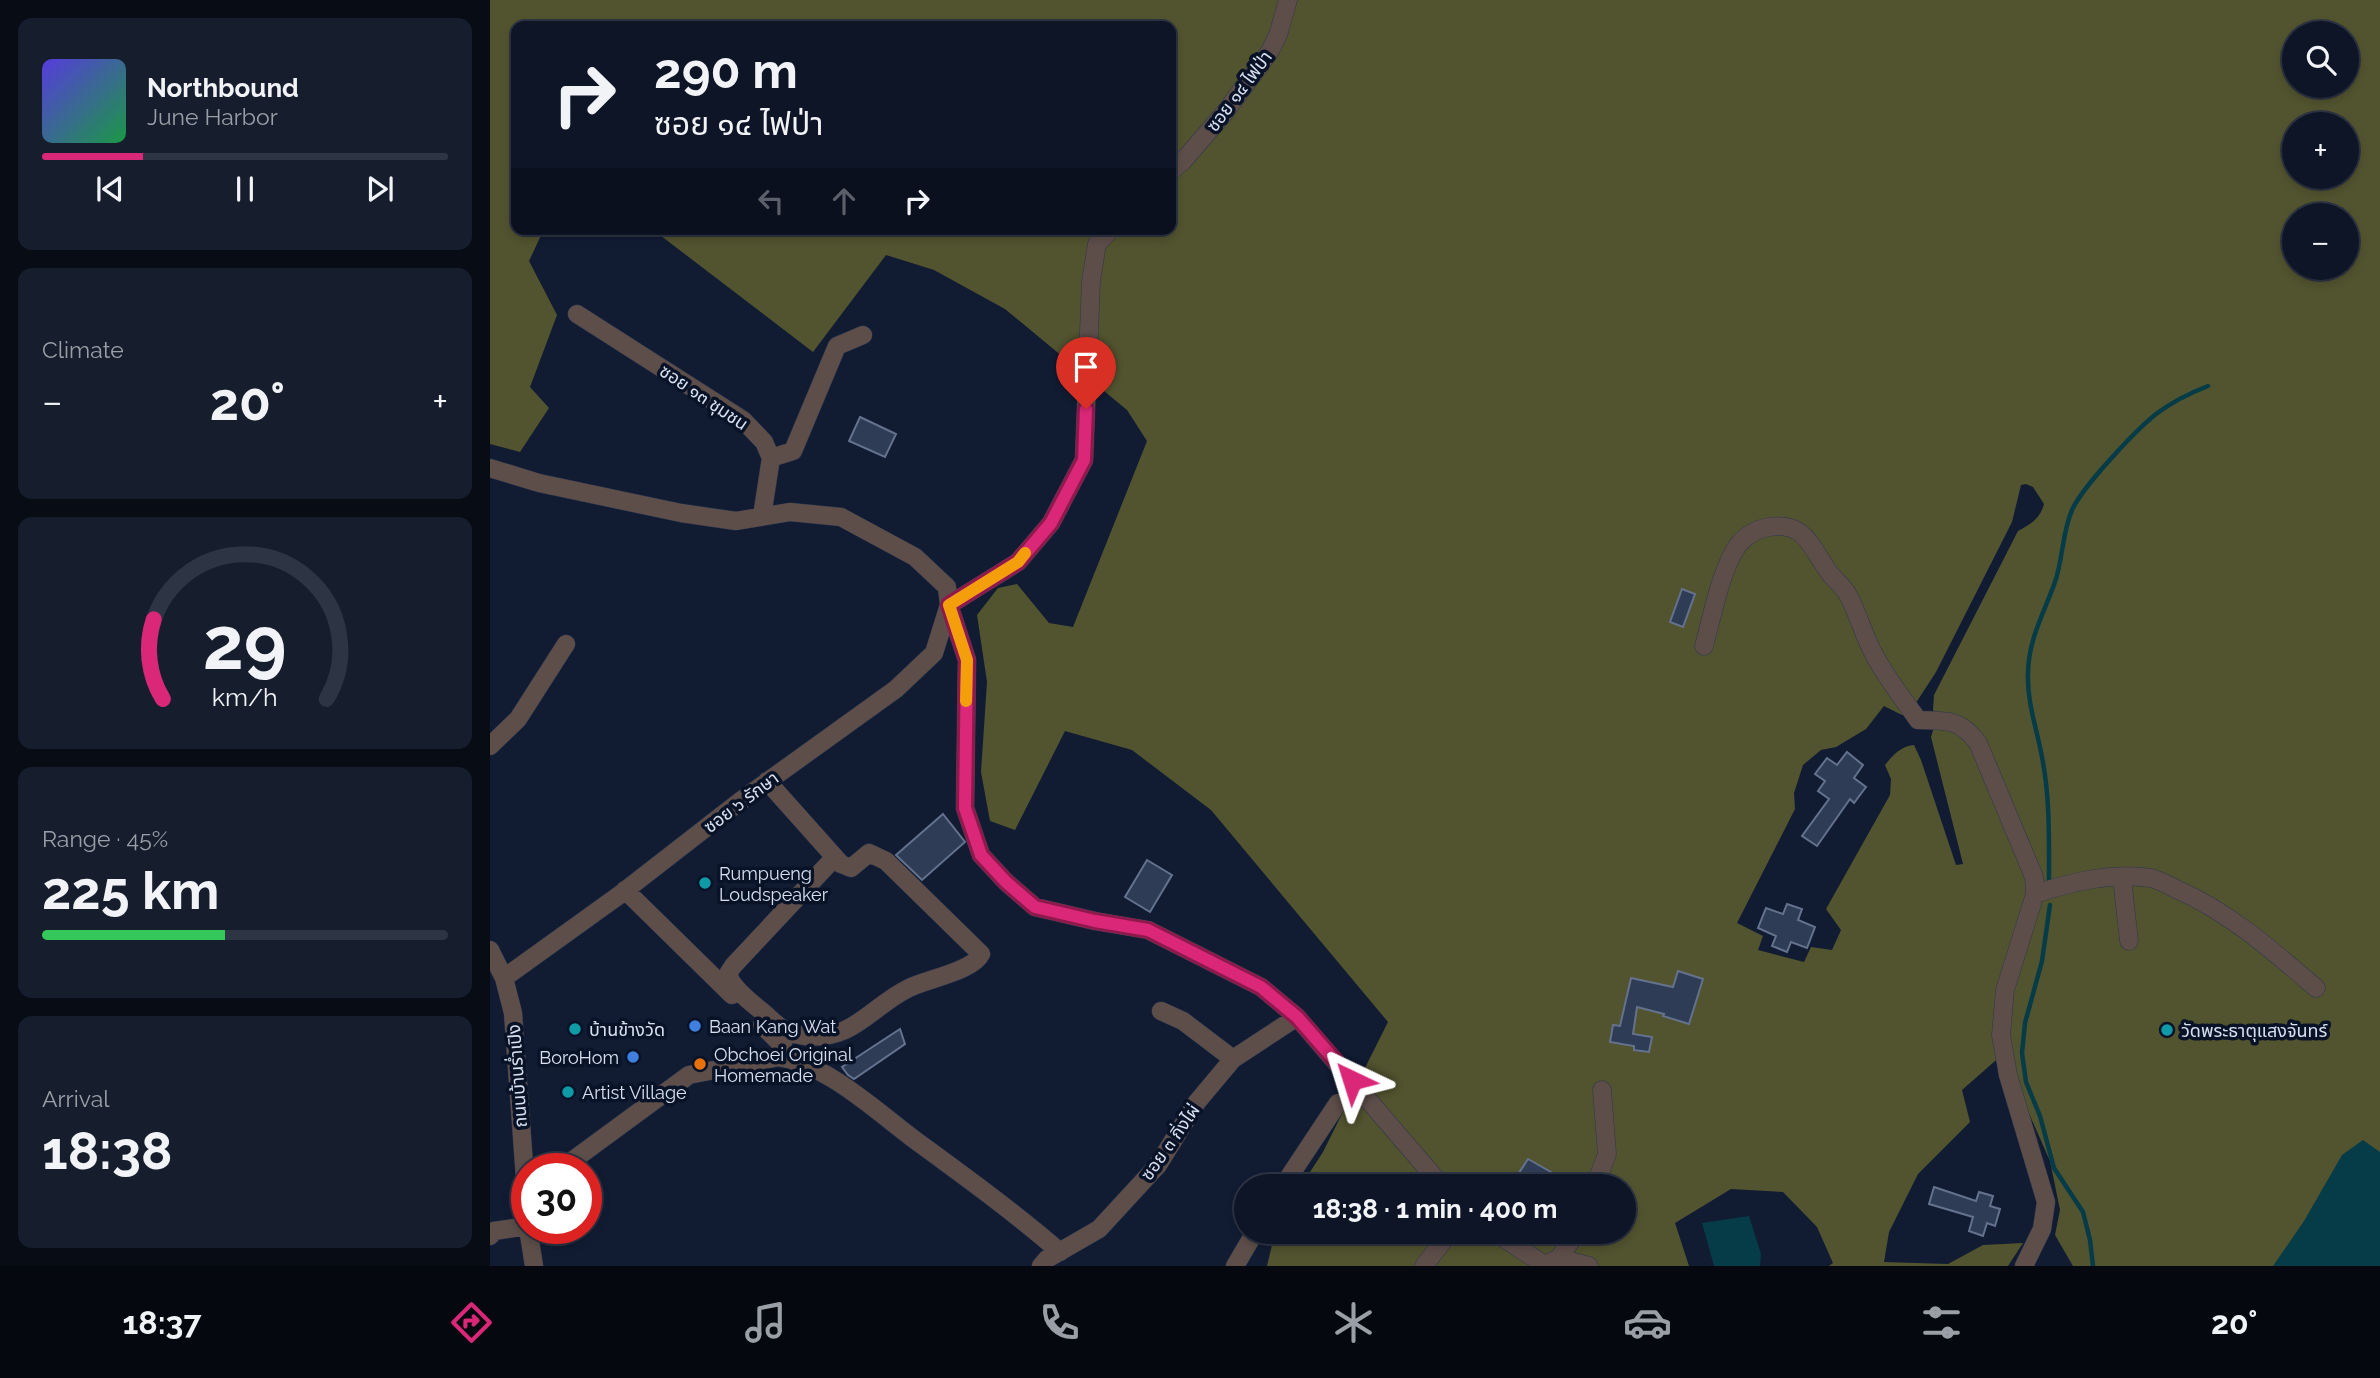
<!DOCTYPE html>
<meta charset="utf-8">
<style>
:root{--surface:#0d1526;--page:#161e2e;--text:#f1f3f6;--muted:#9a9fa7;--line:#2d3443;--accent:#db2777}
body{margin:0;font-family:Raleway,"Noto Sans Thai",sans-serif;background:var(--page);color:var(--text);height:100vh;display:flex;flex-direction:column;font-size:26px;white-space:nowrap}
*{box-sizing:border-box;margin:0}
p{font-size:23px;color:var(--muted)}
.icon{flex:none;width:38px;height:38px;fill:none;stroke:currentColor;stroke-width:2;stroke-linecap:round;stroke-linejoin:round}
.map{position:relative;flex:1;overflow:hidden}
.drawer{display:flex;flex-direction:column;gap:18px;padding:18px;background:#070c15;width:490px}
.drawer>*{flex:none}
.hud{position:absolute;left:21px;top:21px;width:665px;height:214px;border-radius:14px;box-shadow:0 4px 10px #0003,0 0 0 2px var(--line);background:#0d1526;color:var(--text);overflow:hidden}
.controls{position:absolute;left:1792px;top:21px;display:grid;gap:14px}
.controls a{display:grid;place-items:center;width:77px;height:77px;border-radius:50%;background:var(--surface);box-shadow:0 4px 10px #0003,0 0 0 2px var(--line);font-size:35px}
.speed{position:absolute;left:21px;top:1153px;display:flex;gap:14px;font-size:35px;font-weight:700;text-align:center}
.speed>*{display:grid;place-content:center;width:91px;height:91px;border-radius:50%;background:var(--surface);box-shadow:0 4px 10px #0003,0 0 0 2px var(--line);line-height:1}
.speed .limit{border:10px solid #d22;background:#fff;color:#111}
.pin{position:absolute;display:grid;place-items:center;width:60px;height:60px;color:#fff;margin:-72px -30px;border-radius:50% 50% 50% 0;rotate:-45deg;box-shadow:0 0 7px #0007}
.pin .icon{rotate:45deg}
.me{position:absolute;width:77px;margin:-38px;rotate:319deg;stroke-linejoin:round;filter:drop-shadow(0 0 5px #0008)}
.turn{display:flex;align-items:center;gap:24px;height:147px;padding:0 28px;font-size:32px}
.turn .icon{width:91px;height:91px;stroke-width:2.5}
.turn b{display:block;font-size:49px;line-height:60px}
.lanes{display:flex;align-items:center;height:66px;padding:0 28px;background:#0003;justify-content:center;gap:35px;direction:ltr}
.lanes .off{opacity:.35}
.big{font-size:52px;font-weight:700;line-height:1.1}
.drawer .widget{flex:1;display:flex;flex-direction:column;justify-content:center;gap:10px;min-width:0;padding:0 24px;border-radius:14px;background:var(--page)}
.drawer .dial{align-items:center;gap:0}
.dial svg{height:182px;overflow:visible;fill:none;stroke:var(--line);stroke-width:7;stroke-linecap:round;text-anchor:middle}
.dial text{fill:var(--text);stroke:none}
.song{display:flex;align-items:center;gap:21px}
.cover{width:84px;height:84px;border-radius:10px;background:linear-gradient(135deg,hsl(250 70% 55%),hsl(140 70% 35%))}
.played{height:7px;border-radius:4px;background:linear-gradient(90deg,var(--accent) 25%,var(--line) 25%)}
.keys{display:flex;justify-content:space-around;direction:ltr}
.heat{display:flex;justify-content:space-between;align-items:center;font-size:38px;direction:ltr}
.charge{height:10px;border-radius:5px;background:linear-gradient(90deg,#34c759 45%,var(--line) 0)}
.trip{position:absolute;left:744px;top:1174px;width:402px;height:70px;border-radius:35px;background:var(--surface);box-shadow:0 4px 10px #0003,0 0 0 2px var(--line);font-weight:700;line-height:70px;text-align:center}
.menu{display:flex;height:112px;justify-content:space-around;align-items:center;background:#05080f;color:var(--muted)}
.menu .icon{width:49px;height:49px}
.menu .active{color:var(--accent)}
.menu b{font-size:32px;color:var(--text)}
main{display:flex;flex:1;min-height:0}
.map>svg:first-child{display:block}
</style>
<main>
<section class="drawer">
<div class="widget">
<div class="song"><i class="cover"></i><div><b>Northbound</b><p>June Harbor</p></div></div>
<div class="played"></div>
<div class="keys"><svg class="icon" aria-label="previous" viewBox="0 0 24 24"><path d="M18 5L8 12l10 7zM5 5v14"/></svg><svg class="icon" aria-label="pause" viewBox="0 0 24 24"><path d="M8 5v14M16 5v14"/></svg><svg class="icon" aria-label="next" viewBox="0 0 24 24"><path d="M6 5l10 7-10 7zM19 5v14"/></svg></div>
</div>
<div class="widget"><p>Climate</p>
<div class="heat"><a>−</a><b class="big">20°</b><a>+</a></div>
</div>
<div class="widget dial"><svg viewBox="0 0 100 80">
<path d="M14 69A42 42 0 1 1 86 69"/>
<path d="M14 69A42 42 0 0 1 10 34" stroke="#db2777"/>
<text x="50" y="56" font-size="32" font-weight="700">29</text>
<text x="50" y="72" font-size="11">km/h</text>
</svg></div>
<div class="widget"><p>Range · 45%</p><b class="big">225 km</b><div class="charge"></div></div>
<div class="widget"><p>Arrival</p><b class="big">18:38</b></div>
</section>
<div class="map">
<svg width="1890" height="1266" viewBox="0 0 1890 1266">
<rect width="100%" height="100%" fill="#111c33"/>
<!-- forest -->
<path fill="#52542f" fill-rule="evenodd" d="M 0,0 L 1890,0 L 1890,1266 L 1583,1266 L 1565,1235 L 1570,1210 L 1560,1161 L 1537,1109 L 1520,1056 L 1505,1061 L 1472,1090 L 1480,1122 L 1428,1174 L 1399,1232 L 1394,1262 L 1458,1264 L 1493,1245 L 1533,1243 L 1518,1266 L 1339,1266 L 1343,1263 L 1327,1227 L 1293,1192 L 1241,1189 L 1185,1223 L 1199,1266 L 777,1266 L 785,1232 L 1134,1232 L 1134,1186 L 811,1186 L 833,1152 L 898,1022 L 721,810 L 642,750 L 575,731 L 525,830 L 500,821 L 491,772 L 497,682 L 487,615 L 508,588 L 527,584 L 559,623 L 583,627 L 657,441 L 637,410 L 515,309 L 444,270 L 396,255 L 323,352 L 162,229 L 681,229 L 681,26 L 26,26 L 26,229 L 54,229 L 39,261 L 67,315 L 40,387 L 59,408 L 30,452 L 0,444 ZM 1804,33 L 1857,33 L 1857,86 L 1804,86 ZM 1804,124 L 1857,124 L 1857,177 L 1804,177 ZM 1804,215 L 1857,215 L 1857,268 L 1804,268 ZM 1536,484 L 1543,487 L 1554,504 C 1550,519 1541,524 1528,531 L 1444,695 L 1443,710 L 1447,718 L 1441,737 L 1473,864 L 1466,865 L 1431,760 L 1424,745 C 1411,746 1403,755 1395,765 L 1401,779 L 1400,795 L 1336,909 L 1351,930 L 1342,950 L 1321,947 L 1314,962 L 1268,950 L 1273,936 L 1247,923 L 1305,809 L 1304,793 L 1313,765 L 1331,750 L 1346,747 L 1376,729 L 1394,706 L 1412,715 L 1422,709 L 1446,672 L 1522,522 L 1531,485 Z"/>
<!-- water -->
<path fill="#063c47" d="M 1873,1140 L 1890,1152 L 1890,1266 L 1783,1266 L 1814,1221 L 1852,1155 Z
M 1259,1216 L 1271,1254 L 1270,1266 L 1224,1266 L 1212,1223 Z"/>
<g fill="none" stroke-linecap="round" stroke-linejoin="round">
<!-- stream -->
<path stroke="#063c47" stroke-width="4.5" d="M 1559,880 C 1559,839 1560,797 1552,757 C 1547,729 1537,703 1538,674 C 1538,640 1554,613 1565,582 C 1573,559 1572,533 1582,510 C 1593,486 1645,431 1666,414 C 1682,402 1700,393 1718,386
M 1560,905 L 1552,961 L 1535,1023 L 1532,1053 L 1536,1082 L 1550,1116 L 1564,1168 L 1593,1212 L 1600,1240 L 1603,1266"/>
</g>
<!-- building -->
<path fill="#2f3c55" stroke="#64728e" stroke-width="2" d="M 370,417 L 406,434 L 395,457 L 359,441 Z
M 1192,589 L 1205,594 L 1193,627 L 1180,622 Z
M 1357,752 L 1373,765 L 1364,778 L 1376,787 L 1364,803 L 1360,799 L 1327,846 L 1312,836 L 1339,799 L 1328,791 L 1335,781 L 1325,774 L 1337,758 L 1347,765 Z
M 453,814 L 475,842 L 432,880 L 406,855 Z
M 657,860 L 682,875 L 660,912 L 635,897 Z
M 1297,904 L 1312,909 L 1308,920 L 1325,927 L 1317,948 L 1301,942 L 1297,952 L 1282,946 L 1286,936 L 1268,928 L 1276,908 L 1293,914 Z
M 1188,971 L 1213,979 L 1199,1024 L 1173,1016 L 1174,1014 L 1147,1007 L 1143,1034 L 1162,1037 L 1159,1052 L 1144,1050 L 1144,1046 L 1120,1042 L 1123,1025 L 1130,1026 L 1141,978 L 1183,987 Z
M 410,1029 L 415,1044 L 364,1079 L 358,1075 L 352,1067 Z
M 1038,1159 L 1061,1172 L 1052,1186 L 1045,1186 L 1027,1176 Z
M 1444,1187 L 1486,1201 L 1489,1192 L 1503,1196 L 1500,1206 L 1510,1209 L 1505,1226 L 1497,1223 L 1493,1236 L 1479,1231 L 1483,1217 L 1439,1204 Z"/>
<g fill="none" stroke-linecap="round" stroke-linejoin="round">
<!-- minor casing -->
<g stroke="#2d374d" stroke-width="19">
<path id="minor" d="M 681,171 L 693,161 L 736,111 L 780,51 L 788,35 L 798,0
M 87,314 L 253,420 L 274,442 L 281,458 L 272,516
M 281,458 L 303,451 L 347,346 L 373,335
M 0,468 L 49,483 L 191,513 L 246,521 L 300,512 L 351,517 L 425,557 L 457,587 L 459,605 L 477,660 L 475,808 L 491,855 L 516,882 L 545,907 L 605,921 L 658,930 L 771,987 L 807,1017 L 952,1186
M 459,605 L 528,562 L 561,523 L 594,460 L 601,281 L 607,244 L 621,229
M 1214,646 C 1222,617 1231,569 1248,545 C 1256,535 1267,529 1279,527 C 1315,521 1321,547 1338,571 C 1344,580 1353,585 1358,595 C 1369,615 1374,638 1386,658 C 1398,680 1414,700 1428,720 C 1457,721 1469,718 1488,743 L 1544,877 L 1545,894 L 1515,990 L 1511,1035 L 1518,1075 L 1556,1202 L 1552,1229 L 1534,1266
M 0,746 L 28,719 L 76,644
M 277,781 L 351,864 L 361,868 L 379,853 L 396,861 L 491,954 C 483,971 437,979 419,988 C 380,1007 364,1041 315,1036 C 308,1035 301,1034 295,1030 C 287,1026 281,1019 274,1013 C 263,1004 241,988 238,974 L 243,966 L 345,857
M 1632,878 L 1639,941
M 135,890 L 242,995
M 1545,894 C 1582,882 1622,872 1661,878 C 1670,880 1678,885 1686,889 C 1739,912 1782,950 1826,988
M 0,950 L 14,978 L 23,1013 L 37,1206
M 14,978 L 128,896 L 249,802 L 406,689 L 444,653 L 459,605
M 671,1011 L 693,1021 L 743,1059
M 289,1057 C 338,1065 386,1111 425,1140 C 474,1176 524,1212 570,1252
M 71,1169 L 199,1075 L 289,1057 L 294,1052 L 293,1046 L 272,1025
M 793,1186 L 848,1103
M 1105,1186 L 1117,1154 L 1112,1090
M 38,1228 L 44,1266
M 1004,1232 L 1055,1265 L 1069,1258 L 1087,1232
M 0,1236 L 4,1231 L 37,1226
M 1069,1258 L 1099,1266
M 551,1266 L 557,1259 L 609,1229 L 668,1165 L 707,1102 L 743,1059 L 807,1017
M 745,1266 L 765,1232
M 934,1266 L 960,1232"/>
</g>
<!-- minor -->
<use href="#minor" stroke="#5d4e4a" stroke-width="18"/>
</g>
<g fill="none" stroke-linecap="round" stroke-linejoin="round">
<!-- route casing -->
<g stroke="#8e194d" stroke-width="18">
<path id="route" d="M 596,409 L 594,460 L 561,523 L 528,562 L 459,605 L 477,660 L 475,808 L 491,855 L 516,882 L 545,907 L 605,921 L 658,930 L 771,987 L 807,1017 L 862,1080"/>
</g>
<!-- route -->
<use href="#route" stroke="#db2777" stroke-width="12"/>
<!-- slow -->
<path stroke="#f59e0b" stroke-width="12" d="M 476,701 L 477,660 L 459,605 L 528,562 L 535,553"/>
</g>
<!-- markers -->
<g fill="#0f9aa8" stroke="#091328" stroke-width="2.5">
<circle cx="215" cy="883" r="7"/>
<circle cx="85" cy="1029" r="7"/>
<circle cx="1677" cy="1030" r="7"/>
<circle cx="78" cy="1092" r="7"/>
</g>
<g fill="#3f7fe0" stroke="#091328" stroke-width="2.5">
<circle cx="205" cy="1026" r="7"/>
<circle cx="143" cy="1057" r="7"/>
</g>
<circle fill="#e8710a" stroke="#091328" stroke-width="2.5" cx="210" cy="1064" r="7"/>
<g text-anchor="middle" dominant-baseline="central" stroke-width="7" stroke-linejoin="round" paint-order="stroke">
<!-- street labels -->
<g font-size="18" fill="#d8e0ef" stroke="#091328">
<text transform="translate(749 91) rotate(-53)">ซอย ๑๔ ไฟป่า</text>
<text transform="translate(214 397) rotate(34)">ซอย ๑๓ ชุมชน</text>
<text transform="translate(251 802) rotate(-37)">ซอย ๖ รักษา</text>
<text transform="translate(27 1076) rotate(-94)">ถนนบ้านร่ำเปิง</text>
<text transform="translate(680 1142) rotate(-55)">ซอย ๓ กิ่งไผ่</text>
</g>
<!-- poi labels -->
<g font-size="18" fill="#d8e0ef" stroke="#091328" text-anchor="start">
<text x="229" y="873">Rumpueng<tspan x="229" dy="21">Loudspeaker</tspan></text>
<text x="219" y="1026">Baan Kang Wat</text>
<text x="99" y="1029">บ้านข้างวัด</text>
<text x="1691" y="1030">วัดพระธาตุแสงจันทร์</text>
<text x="224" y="1054">Obchoei Original<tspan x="224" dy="21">Homemade</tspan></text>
<text x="129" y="1057" text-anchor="end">BoroHom</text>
<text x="92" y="1092">Artist Village</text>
</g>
</g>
</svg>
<div class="controls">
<a><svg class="icon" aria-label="search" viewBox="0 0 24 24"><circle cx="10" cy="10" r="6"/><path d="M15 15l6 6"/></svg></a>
<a>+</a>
<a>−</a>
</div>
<div class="speed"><div class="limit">30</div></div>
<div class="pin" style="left:596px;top:409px;background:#d93025"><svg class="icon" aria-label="arrive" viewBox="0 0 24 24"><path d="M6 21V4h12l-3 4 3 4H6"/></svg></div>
<svg class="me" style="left:862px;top:1080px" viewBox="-20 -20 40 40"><path d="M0-17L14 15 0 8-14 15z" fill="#db2777" stroke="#fff" stroke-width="4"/></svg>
<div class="trip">18:38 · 1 min · 400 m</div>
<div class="hud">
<div class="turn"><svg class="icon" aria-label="right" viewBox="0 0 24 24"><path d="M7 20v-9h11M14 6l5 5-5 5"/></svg><div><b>290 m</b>ซอย ๑๔ ไฟป่า</div></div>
<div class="lanes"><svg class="icon off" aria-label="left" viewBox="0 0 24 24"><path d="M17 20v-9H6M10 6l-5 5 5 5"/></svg><svg class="icon off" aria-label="ahead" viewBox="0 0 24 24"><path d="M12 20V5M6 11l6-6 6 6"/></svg><svg class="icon" aria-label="right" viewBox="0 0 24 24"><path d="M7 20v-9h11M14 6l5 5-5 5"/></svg></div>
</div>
</div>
</main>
<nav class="menu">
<b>18:37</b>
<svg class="icon active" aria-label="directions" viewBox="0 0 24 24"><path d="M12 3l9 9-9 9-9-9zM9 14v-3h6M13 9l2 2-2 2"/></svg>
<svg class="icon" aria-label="music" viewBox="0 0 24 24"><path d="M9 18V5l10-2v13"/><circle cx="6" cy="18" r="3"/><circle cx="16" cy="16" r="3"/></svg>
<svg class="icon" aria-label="phone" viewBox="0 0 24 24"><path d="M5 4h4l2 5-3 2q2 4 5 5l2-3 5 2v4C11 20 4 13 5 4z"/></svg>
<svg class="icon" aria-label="climate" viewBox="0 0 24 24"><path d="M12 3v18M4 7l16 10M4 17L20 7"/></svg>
<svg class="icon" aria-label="car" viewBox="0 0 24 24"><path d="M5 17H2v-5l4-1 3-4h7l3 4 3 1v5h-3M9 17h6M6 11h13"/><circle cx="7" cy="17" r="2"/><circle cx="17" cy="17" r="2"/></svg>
<svg class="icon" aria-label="filters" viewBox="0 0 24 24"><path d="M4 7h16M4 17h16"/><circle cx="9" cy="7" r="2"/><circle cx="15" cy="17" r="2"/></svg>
<b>20°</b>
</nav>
